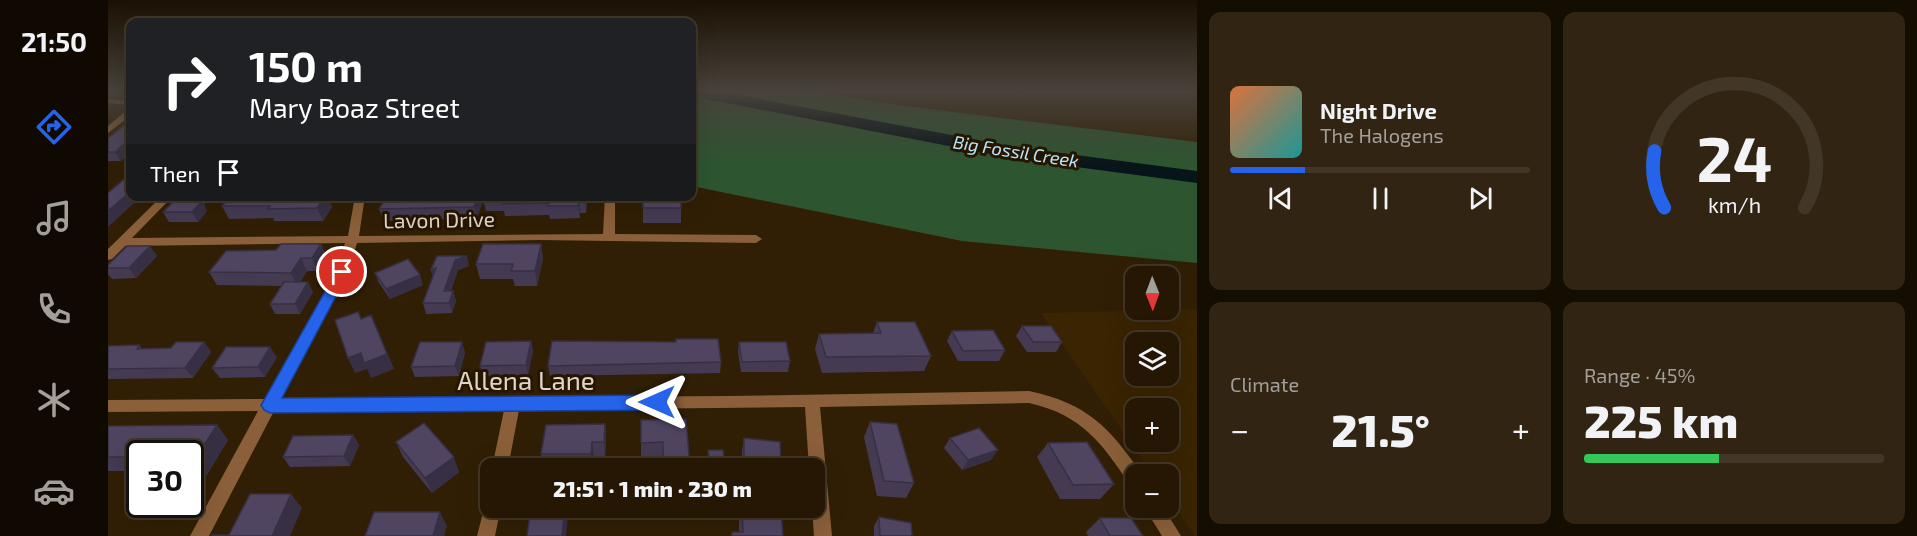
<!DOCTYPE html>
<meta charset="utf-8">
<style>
:root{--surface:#251704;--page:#312413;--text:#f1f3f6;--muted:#a39f9a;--line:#423626;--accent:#2563eb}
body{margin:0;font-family:"Exo 2",sans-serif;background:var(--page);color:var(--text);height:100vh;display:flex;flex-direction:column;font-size:22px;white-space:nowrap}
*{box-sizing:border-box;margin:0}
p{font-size:20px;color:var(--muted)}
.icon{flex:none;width:33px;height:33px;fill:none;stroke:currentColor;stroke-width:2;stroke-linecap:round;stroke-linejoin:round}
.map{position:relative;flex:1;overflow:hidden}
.drawer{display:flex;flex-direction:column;gap:12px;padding:12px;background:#140d02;width:720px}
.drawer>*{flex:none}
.guide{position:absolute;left:18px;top:18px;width:570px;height:183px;border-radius:12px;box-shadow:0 6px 24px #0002,0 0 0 2px var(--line);background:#202124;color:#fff;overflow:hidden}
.needle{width:39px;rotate:179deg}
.tools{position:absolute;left:1017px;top:266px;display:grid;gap:12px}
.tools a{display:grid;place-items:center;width:54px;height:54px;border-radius:12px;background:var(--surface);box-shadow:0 6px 24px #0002,0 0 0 2px var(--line);font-size:30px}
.speed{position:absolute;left:18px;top:440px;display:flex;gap:12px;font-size:30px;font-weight:700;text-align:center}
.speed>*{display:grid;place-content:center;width:78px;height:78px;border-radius:50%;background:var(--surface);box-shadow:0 6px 24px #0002,0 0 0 2px var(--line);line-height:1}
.speed .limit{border:3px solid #111;border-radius:9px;background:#fff;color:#111}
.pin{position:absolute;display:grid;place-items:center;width:51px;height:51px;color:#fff;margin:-26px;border:3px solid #fff;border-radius:50%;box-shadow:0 2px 6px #0007}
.me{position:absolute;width:66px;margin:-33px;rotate:270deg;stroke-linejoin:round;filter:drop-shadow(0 0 4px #0008)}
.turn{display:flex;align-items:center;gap:21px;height:126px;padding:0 24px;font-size:27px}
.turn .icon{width:78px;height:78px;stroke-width:2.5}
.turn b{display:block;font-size:42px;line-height:51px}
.then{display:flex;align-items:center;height:57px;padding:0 24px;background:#0003;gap:12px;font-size:22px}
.big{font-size:45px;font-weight:800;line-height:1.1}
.drawer .widget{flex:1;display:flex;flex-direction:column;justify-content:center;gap:9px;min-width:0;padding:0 21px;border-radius:12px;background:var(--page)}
.drawer .dial{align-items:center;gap:0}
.dial svg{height:156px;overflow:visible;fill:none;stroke:var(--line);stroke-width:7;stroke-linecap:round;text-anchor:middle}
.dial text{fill:var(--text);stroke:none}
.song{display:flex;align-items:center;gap:18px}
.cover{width:72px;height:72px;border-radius:9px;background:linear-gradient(135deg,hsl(20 70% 55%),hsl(180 70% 35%))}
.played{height:6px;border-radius:3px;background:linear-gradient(90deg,var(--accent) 25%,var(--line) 25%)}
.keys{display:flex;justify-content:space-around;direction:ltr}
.heat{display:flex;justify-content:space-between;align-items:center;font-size:33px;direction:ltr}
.charge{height:9px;border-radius:4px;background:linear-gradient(90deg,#34c759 45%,var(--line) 0)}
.drawer .tiles{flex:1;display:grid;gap:12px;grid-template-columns:repeat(2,1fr)}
.trip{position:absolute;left:372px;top:458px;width:345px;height:60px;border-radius:12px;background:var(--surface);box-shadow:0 6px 24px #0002,0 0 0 2px var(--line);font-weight:800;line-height:60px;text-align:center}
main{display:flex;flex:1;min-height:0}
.menu{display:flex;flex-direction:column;width:108px;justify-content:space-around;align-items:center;background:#0f0902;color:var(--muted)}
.menu .icon{width:42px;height:42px}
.menu .on{color:var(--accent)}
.menu b{font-size:27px;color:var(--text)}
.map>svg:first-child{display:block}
</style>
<main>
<nav class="menu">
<b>21:50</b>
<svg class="icon on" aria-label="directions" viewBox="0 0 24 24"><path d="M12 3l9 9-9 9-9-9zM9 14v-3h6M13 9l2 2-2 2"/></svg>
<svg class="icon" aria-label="music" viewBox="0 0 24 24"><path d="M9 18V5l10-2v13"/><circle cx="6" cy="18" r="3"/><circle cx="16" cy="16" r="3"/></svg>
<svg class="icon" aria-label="phone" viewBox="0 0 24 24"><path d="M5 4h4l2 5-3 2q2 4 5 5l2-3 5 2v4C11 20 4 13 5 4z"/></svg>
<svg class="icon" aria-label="climate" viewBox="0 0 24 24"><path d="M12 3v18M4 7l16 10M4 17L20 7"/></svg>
<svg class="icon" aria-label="car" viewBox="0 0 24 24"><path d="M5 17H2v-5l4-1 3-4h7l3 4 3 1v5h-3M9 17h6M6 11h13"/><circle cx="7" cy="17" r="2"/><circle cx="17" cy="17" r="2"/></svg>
</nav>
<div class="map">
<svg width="1089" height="536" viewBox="0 0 1089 536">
<rect width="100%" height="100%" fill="#311f05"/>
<!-- built -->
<path fill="#3a2402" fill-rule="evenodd" d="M 1089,309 L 1089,536 L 1087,536 L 1061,498 L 1060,474 L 1044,474 L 933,313 ZM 1028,342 L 1060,342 L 1060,375 L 1028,375 ZM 1028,408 L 1060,408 L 1060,441 L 1028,441 Z"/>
<!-- green -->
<path fill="#2d5530" d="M 584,90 L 695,90 L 789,105 L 1089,142 L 1089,263 L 854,241 L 584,186 Z"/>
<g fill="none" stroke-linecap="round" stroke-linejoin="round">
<!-- river -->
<path fill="#07141a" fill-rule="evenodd" d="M 584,90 L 604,90 L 908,147 L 1089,171 L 1089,183 L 908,159 L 603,100 L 584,94 Z"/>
<!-- street -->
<path fill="#8a5f39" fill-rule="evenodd" d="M 0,99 L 22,101 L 22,105 L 0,103 Z
M 19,110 L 22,110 L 22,116 L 0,133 L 0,126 Z
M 54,196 L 65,196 L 24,238 L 240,236 L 247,196 L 257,196 L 251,236 L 495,234 L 497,196 L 507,196 L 507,234 L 648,235 L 654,239 L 648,243 L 431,240 L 249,243 L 240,271 L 173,399 L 620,396 L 921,391 C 980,404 1000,426 1034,474 L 1028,474 L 1028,488 L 1022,485 C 993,442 974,415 921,403 L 712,407 L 724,536 L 706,536 L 704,507 L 706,507 L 706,468 L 701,468 L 697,407 L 411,410 L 400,468 L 384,468 L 396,410 L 166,411 L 101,536 L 82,536 L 150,411 L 0,412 L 0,400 L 157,399 L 228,271 L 237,243 L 17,246 L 4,259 L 0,260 L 0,249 Z
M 382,499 L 382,507 L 393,507 L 387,536 L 369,536 L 378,501 Z
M 1036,507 L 1055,507 L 1073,536 L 1054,536 Z"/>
</g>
<!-- wall -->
<path fill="#443b53" d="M 0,138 L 13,161 L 0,161 Z
M 123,196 L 220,196 L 224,207 L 215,221 L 166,221 L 165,218 L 121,219 L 114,206 Z
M 376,196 L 489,196 L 489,200 L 479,200 L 478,213 L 472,213 L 472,218 L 442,219 L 441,215 L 397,216 L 396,211 L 378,211 L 375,199 Z
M 535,196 L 573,208 L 573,223 L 535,223 Z
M 374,203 L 369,218 L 276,221 L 271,209 Z
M 96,205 L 99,211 L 90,222 L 61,222 L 55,212 Z
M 213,244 L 219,257 L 210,271 L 199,271 L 192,282 L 205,292 L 192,314 L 167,314 L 162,304 L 173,286 L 109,285 L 101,272 L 168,250 Z
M 433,244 L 435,259 L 429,286 L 407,286 L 405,279 L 372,279 L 368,264 Z
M 42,246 L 49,256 L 28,278 L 4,279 L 0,274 L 0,265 Z
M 361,266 L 350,270 L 343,291 L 345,291 L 348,301 L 344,313 L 318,314 L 315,303 L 325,277 L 323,270 Z
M 267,273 L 315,285 L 282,299 L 271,283 Z
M 769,322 L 823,356 L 816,371 L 714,373 L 707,349 L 711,334 L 765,333 Z
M 914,326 L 954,342 L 948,352 L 919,352 L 908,336 Z
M 844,331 L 897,350 L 891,361 L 850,361 L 839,341 Z
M 423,341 L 425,351 L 420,375 L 375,376 L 372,366 Z
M 96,342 L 103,352 L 85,378 L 0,379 L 0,346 L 31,345 L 34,349 L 63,348 Z
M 631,342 L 682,361 L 680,372 L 633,372 L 630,352 Z
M 357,352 L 351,376 L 307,377 L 303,367 Z
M 169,357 L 157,377 L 112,378 L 104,368 Z
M 613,362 L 612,373 L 442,376 L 440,366 Z
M 533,420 L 582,468 L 555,468 L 554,457 L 533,457 Z
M 762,422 L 806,483 L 798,498 L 769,496 L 756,437 Z
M 497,424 L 498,439 L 497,457 L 486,457 L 485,468 L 436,468 L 433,454 Z
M 0,426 L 120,440 L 82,503 L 82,453 L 32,453 L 32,471 L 0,471 Z
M 245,435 L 251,445 L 242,466 L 182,467 L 175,457 Z
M 636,438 L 673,468 L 599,468 L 600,450 L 616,459 L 634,461 L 634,451 Z
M 842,438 L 883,460 L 854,470 L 836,448 Z
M 288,442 L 351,472 L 324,493 L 295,457 Z
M 940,443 L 1006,484 L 992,499 L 952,499 L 929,457 Z
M 41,504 L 82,504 L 76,513 L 52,514 Z
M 634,507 L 675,536 L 623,536 L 624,532 L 631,532 L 631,521 Z
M 771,517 L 804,536 L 766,536 L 766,526 Z
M 992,518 L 1035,536 L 980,536 L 978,532 Z"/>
<!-- shaded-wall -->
<path fill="#373044" d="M 22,139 L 22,153 L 13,161 L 7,152 Z
M 22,192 L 22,196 L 34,196 L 0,227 L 0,211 Z
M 89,196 L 104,196 L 96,205 L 99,211 L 90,222 L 84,212 L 84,202 Z
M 217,196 L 220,196 L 224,207 L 215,221 L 209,208 Z
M 370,196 L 372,196 L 374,203 L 369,218 L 366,207 Z
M 477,196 L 479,196 L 479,202 L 478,213 Z
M 471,200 L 472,213 L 472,218 L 470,206 Z
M 213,244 L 219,257 L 210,271 L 204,258 Z
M 433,244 L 435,259 L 429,286 L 427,271 Z
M 42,246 L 49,256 L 28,278 L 21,268 Z
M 359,256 L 361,266 L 350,270 L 339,301 L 336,291 L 347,260 Z
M 193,258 L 199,271 L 189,286 L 183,273 Z
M 328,268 L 326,280 L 323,270 Z
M 312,275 L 315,285 L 282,299 L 278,289 Z
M 200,282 L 205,292 L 192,314 L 187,304 Z
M 345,291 L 348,301 L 344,313 L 341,303 Z
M 270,330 L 286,369 L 263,378 L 259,369 L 247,373 L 240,358 L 253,353 Z
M 423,341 L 425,351 L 420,375 L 418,365 Z
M 96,342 L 103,352 L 85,378 L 77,368 Z
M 354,342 L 357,352 L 351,376 L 347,366 Z
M 162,347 L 169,357 L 157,377 L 150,367 Z
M 497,424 L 498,439 L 497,457 L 496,442 Z
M 109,425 L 120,440 L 82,503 L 82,467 Z
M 245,435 L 251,445 L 242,466 L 236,456 Z
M 484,442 L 486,457 L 485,468 L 483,454 Z
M 890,450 L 883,460 L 854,470 L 860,460 Z
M 346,457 L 351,472 L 324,493 L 317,478 Z
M 183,494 L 194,508 L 182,536 L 164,536 Z
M 67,504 L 82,504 L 76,513 Z
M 457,507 L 458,507 L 460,517 L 458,536 L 454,536 Z
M 332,512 L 339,526 L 336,536 L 325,536 Z"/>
<!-- building -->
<path fill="#4f4561" stroke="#373044" stroke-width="1.5" d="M 22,121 L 22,139 L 7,152 L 0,152 L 0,138 Z
M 22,174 L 22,192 L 0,211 L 0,193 Z
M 71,196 L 89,196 L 84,202 L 93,202 L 84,212 L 55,212 Z
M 123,196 L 217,196 L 209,208 L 160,209 L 162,206 L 114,206 Z
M 279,196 L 370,196 L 366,207 L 271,209 Z
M 376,196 L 477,196 L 477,200 L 471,200 L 470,206 L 440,206 L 441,203 L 394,204 L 396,199 L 375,199 Z
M 535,196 L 573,196 L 573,208 L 535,208 Z
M 173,244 L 213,244 L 204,258 L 193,258 L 183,273 L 101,272 L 118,251 L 168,250 Z
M 375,244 L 433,244 L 427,271 L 403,271 L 405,264 L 368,264 Z
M 19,246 L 42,246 L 21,268 L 0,268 L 0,265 Z
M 329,256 L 359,256 L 347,260 L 336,291 L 345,291 L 341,303 L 315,303 L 328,268 L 323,270 Z
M 300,259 L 312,275 L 278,289 L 267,273 Z
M 176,282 L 200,282 L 187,304 L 162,304 Z
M 250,312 L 253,319 L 263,315 L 279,354 L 256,363 L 253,353 L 240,358 L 227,320 Z
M 769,322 L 807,322 L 823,356 L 718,357 L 711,334 L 773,333 Z
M 914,326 L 943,326 L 954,342 L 925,342 Z
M 885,330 L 897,350 L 855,351 L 844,331 Z
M 568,339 L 610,339 L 613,362 L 440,366 L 444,341 L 568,342 Z
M 423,341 L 418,365 L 372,366 L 378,342 Z
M 68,342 L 96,342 L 77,368 L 0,369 L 0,346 L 31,345 L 29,349 L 63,348 Z
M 312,342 L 354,342 L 347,366 L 303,367 Z
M 631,342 L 678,342 L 682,361 L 634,362 Z
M 118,347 L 162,347 L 150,367 L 104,368 Z
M 578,419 L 582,468 L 555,468 L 555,442 L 533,443 L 533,420 Z
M 762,422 L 789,424 L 806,483 L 776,481 Z
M 316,423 L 346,457 L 317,478 L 288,442 Z
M 497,424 L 496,442 L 484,442 L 483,454 L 433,454 L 438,425 Z
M 109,425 L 82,467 L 82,453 L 32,453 L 32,457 L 0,457 L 0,426 Z
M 871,428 L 890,450 L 860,460 L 842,438 Z
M 245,435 L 236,456 L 175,457 L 185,436 Z
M 636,438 L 672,442 L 673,468 L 602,468 L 600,450 L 615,450 L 616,459 L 636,462 Z
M 979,442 L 1006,484 L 965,485 L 940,443 Z
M 142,494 L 183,494 L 164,536 L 104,536 L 104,535 L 121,535 Z
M 423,507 L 457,507 L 454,536 L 419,536 Z
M 634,507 L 673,510 L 675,536 L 624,536 L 624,532 L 635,532 Z
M 266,512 L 332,512 L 325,536 L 257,536 Z
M 771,517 L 803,523 L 804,536 L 772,536 Z
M 992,518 L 1023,518 L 1035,536 L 1002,536 Z"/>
<!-- sky -->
<linearGradient id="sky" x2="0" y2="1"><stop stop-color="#1b1103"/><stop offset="0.55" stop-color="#48423b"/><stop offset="1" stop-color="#48423b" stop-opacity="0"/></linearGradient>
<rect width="1089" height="165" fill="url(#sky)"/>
<!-- route -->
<path fill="#2563eb" stroke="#184099" stroke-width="1.5" d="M 234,267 L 241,272 L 174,398 L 549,395 L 555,397 L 557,402 L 555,407 L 549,410 L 162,413 L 156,410 L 153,405 L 156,400 L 228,272 Z"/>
<g text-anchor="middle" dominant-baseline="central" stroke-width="6" stroke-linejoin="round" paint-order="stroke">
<!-- far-water labels -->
<g font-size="18" font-style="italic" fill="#b9e5fe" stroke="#261600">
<text transform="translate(908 151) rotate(9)">Big Fossil Creek</text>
</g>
<!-- street labels -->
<g font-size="21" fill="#e0d4c6" stroke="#261600">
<text transform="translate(331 219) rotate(-1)">Lavon Drive</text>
</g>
<!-- near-street labels -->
<g font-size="26" fill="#e0d4c6" stroke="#261600">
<text x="418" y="379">Allena Lane</text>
</g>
</g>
</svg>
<div class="tools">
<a><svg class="needle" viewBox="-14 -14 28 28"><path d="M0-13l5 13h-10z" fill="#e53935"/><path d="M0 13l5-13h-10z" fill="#a39f9a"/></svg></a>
<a><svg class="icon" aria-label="layers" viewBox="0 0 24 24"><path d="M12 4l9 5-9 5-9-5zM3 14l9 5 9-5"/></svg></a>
<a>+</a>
<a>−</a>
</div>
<div class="speed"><div class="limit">30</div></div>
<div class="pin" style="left:234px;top:272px;background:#d93025"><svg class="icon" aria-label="arrive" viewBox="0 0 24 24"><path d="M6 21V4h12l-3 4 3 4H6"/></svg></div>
<svg class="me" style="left:549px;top:402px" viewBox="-20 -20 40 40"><path d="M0-17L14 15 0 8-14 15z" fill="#2563eb" stroke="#fff" stroke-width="4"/></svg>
<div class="trip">21:51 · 1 min · 230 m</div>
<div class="guide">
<div class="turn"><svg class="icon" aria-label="right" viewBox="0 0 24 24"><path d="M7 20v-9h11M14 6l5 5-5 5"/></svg><div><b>150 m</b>Mary Boaz Street</div></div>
<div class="then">Then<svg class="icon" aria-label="arrive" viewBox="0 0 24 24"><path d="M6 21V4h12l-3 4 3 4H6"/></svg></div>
</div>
</div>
<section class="drawer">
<div class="tiles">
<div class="widget">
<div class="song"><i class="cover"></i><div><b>Night Drive</b><p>The Halogens</p></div></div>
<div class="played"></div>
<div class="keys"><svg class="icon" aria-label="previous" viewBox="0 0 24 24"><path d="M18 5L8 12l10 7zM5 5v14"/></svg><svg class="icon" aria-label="pause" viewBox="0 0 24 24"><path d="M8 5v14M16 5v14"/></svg><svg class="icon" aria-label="next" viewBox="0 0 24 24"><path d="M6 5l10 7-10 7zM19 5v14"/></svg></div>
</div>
<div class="widget dial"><svg viewBox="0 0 100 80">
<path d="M14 69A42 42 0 1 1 86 69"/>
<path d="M14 69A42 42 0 0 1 9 40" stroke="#2563eb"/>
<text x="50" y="56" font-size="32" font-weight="700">24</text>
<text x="50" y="72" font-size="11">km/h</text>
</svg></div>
<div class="widget"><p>Climate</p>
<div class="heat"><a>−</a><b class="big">21.5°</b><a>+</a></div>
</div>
<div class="widget"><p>Range · 45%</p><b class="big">225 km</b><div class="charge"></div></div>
</div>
</section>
</main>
